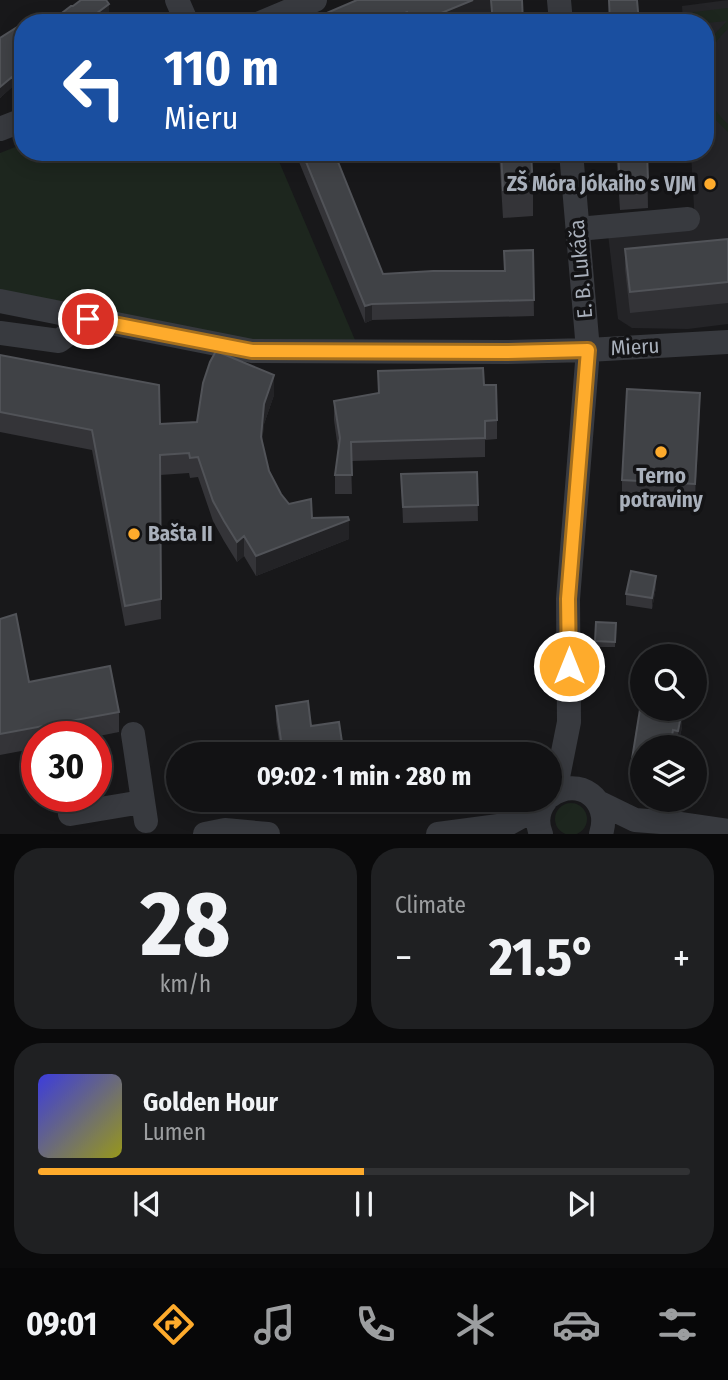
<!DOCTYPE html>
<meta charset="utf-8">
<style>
:root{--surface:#121214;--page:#1f2022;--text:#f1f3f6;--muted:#9c9ea0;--line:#313234;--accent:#feab2c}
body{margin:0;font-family:"Fira Sans Condensed",sans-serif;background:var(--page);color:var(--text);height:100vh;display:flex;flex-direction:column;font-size:26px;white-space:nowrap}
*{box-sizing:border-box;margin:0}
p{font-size:23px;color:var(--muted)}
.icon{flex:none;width:38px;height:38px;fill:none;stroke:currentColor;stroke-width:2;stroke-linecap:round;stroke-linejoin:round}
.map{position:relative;height:834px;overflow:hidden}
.panel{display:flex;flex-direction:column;gap:14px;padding:14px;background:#0a0a0b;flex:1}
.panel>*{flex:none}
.hud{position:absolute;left:14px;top:14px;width:700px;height:147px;border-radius:28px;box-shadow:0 4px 18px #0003,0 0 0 2px var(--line);background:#1a4fa0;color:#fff;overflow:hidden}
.fabs{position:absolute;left:630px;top:644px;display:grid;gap:14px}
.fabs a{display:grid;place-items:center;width:77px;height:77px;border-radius:50%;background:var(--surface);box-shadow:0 4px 18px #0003,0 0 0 2px var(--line);font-size:35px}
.speed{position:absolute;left:21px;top:721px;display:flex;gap:14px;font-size:35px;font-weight:700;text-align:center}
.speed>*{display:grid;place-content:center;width:91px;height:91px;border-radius:50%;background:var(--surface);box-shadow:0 4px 18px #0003,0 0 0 2px var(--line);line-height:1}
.speed .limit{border:10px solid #d22;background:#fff;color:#111}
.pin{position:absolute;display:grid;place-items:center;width:60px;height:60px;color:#fff;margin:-30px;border:4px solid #fff;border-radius:50%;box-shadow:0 2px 7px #0007}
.me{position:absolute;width:77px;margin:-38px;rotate:0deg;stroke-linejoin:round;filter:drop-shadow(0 0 5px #0008)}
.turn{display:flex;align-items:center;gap:24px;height:147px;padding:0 35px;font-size:32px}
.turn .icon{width:91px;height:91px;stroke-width:2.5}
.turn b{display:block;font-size:49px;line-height:60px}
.big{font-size:52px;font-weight:700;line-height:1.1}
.panel .widget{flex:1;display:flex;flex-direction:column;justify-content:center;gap:10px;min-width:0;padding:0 24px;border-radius:28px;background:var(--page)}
.panel .dial{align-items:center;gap:0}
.dial b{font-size:91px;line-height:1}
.song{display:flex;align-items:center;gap:21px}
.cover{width:84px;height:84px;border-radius:10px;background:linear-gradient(135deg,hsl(240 70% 55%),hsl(60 70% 35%))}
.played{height:7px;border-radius:4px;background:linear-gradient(90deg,var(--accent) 50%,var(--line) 50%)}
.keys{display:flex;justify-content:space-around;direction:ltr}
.heat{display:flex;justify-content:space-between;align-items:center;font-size:38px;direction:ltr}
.panel .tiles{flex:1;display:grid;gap:14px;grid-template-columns:1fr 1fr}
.widget:last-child{grid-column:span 2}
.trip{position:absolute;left:166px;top:742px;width:396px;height:70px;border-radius:35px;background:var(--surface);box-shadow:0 4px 18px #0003,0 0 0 2px var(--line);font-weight:700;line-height:70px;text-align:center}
.menu{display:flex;height:112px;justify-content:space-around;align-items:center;background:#070708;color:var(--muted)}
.menu .icon{width:49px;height:49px}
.menu .active{color:var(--accent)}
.menu b{font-size:32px;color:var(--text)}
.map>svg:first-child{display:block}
</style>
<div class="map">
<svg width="728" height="834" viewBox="0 0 728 834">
<rect width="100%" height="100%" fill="#18181a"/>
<!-- built -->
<path fill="#242427" d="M 728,0 L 728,324 L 688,329 L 632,328 L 618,319 L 608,234 L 695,225 L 691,152 L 705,152 L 705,23 L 683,23 L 682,6 Z"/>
<!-- green -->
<path fill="#1d261e" d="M 728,8 L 728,29 C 698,54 698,99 728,124 L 728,132 L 713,117 L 705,105 L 705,49 L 710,39 L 727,21 L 705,23 L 688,23 L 686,13 Z
M 23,144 L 23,152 L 275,152 L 358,347 L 230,339 L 0,291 L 0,153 Z
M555 819a16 16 0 1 1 32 0a16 16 0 1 1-32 0Z"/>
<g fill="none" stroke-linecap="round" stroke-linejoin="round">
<!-- minor -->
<path stroke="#383a3f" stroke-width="24" d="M 177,0 L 187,23
M 559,0 L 561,23
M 260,23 L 315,0
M 0,129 L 23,120
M 578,229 L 688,219
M 0,301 L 252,351 L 505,352 L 588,350 L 728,342
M 0,333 L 59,341 L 88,319
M 133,734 L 146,821
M 555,792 L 569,722 L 568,599 L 588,350 L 571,152
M 550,796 C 579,775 612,800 601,834
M 598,802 L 635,820 L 673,823 L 728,831
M 70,814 L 142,802
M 205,834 L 225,830 L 268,834
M 438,834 L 506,825 L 542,805
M 541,834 C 536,822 538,810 546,800"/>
</g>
<!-- wall -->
<path fill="#343438" d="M 357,0 L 522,0 L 523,23 L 491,23 L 491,20 L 485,23 L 308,23 L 308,21 Z
M 23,25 L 23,90 L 16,93 L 12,87 L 0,98 L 0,38 Z
M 280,152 L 334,152 L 383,274 L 504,271 L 533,250 L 534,316 L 372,320 L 365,323 L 297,157 L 284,162 Z
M 499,152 L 531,152 L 533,189 L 533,216 L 503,218 Z
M 616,152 L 647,152 L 648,208 L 620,210 Z
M 728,239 L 728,303 L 630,313 L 625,269 L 625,249 Z
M 0,355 L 160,424 L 197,422 L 274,395 L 264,424 L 262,442 L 269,471 L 281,494 L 289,504 L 349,539 L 256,576 L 244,556 L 237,562 L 224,541 L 213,521 L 198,477 L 190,478 L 189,473 L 160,475 L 161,619 L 125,626 L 92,450 L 0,432 Z
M 378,371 L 484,385 L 497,420 L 497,439 L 485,440 L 485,457 L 351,461 L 352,494 L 335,494 L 335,475 L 338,449 L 334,420 L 334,401 L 378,393 Z
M 700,409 L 695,499 L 622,495 L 622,480 Z
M 477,472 L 478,521 L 403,523 L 401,474 Z
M 656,587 L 652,609 L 626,605 L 626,594 Z
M 0,619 L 29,682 L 119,712 L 119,732 L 94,737 L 37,737 L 37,748 L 0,755 Z
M 596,622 L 616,623 L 615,647 L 595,647 Z
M 276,706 L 311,726 L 343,749 L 343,754 L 281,754 L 276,721 Z
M 642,709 L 679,709 L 682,727 L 678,746 L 673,746 L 673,747 L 642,747 L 642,776 L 632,774 L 632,759 Z"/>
<!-- shaded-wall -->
<path fill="#232326" d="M 473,0 L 491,0 L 491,20 L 485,23 L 417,23 Z
M 109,4 L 109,15 L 98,23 L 85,23 L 85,22 Z
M 407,12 L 407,23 L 381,23 Z
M 12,77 L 12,87 L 0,98 L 0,87 Z
M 23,80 L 23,90 L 16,93 L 16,82 Z
M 284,152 L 297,152 L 297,157 L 284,162 Z
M 372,304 L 372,320 L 365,323 L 365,306 Z
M 274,375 L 274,395 L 264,424 L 261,457 L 261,437 L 264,404 Z
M 700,393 L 700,409 L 695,499 L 695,484 Z
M 349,520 L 349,539 L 256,576 L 256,556 Z
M 244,536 L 244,556 L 237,562 L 237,542 Z
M 656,576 L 656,587 L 652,609 L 652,598 Z
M 682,711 L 682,727 L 678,746 L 678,731 Z
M 673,730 L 673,747 L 670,747 Z"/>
<!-- building -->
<path fill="#404246" stroke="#515358" stroke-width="2" d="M 81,0 L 106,0 L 109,4 L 85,22 L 85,23 L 31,23 L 46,15 L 54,19 L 71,6 L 73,6 Z
M 357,0 L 473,0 L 417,23 L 411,23 L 407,12 L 381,23 L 309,23 L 308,21 Z
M 491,0 L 522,0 L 523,23 L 493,23 Z
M 609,0 L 637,0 L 639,23 L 610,23 Z
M 22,24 L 23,80 L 16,82 L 12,77 L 0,87 L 0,38 Z
M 302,152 L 334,152 L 383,274 L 433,271 L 505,271 L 504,251 L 533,250 L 534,300 L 372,304 L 365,306 Z
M 501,152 L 531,152 L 533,189 L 503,190 Z
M 618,152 L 647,152 L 648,180 L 620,183 Z
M 728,239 L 728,282 L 630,292 L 625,249 Z
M 216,351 L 274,375 L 264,404 L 261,437 L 269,471 L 281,494 L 289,504 L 311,499 L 312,518 L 348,517 L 349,520 L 256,556 L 244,536 L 237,542 L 224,521 L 213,501 L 198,457 L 190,458 L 189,453 L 160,455 L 161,599 L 125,606 L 92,430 L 0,412 L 0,355 L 159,385 L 160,424 L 197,422 L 203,383 L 210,362 Z
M 483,368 L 484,385 L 496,385 L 497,420 L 485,421 L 485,438 L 351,442 L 352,475 L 335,475 L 340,438 L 334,401 L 379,393 L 378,371 Z
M 627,389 L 700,393 L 695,484 L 622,480 Z
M 477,472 L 478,505 L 403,507 L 401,474 Z
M 631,571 L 656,576 L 652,598 L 626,594 Z
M 16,614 L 29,682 L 110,666 L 119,712 L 0,734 L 0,619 Z
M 596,622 L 616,623 L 615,642 L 595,641 Z
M 642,697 L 642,709 L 677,709 L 676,710 L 682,711 L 678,731 L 673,730 L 670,747 L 642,747 L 642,761 L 632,759 Z
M 308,701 L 311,726 L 339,722 L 343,749 L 323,752 L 324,754 L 283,754 L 276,706 Z"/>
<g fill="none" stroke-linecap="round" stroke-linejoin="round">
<!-- route casing -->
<g stroke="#a56f1d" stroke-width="18">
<path id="route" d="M 88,319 L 252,351 L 505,352 L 588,350 L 568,599 L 569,666"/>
</g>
<!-- route -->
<use href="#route" stroke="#feab2c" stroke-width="12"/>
</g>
<!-- markers -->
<g fill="#feab2c" stroke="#131315" stroke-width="2.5">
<circle cx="710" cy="184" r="7"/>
<circle cx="661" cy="452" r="7"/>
<circle cx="134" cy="534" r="7"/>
</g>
<g text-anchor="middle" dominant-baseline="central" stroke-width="7" stroke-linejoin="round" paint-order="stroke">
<!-- poi labels -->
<g font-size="21" font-weight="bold" fill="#a9b0bb" stroke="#131315" text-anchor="end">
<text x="696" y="184">ZŠ Móra Jókaiho s VJM</text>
<text x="661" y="476" text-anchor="middle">Terno<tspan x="661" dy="24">potraviny</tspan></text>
<text x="148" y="534" text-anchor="start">Bašta II</text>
</g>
<!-- street labels -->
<g font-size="21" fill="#a9b0bb" stroke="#131315">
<text transform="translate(581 269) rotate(-95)">E. B. Lukáča</text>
<text transform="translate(635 347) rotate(-3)">Mieru</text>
</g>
</g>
</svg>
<div class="fabs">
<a><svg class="icon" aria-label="search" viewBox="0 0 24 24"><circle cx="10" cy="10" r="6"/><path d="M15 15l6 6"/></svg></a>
<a><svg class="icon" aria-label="layers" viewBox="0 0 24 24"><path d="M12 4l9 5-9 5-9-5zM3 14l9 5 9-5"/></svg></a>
</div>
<div class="speed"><div class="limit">30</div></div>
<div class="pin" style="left:88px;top:319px;background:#d93025"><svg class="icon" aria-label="arrive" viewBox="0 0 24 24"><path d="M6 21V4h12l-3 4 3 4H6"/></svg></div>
<svg class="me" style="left:569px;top:666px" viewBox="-20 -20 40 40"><circle r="17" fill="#feab2c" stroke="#fff" stroke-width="3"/><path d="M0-11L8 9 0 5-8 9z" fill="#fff"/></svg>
<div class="trip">09:02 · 1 min · 280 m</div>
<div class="hud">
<div class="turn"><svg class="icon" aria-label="left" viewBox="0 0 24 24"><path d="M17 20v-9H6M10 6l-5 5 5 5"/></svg><div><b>110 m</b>Mieru</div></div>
</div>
</div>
<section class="panel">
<div class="tiles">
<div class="widget dial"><b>28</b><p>km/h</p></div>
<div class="widget"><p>Climate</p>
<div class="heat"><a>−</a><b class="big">21.5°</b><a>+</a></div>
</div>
<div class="widget">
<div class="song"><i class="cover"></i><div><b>Golden Hour</b><p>Lumen</p></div></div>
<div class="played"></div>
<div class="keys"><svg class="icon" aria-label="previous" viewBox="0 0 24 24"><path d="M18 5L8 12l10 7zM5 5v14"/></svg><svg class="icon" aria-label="pause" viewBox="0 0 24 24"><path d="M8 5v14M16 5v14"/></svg><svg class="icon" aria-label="next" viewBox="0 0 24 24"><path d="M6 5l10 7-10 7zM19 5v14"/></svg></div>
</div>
</div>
</section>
<nav class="menu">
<b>09:01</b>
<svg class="icon active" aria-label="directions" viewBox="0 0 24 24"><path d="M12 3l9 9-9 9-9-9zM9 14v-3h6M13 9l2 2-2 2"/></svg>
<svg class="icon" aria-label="music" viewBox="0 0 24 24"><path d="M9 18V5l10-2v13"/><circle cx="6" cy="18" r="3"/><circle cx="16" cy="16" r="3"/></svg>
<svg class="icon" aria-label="phone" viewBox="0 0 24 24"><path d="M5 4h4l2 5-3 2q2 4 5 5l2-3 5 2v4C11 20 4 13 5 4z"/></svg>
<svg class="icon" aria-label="climate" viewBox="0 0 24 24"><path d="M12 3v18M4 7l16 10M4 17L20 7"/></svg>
<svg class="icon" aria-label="car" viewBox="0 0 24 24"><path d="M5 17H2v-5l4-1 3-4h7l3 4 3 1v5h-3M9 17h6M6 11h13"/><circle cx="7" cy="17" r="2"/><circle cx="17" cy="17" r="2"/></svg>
<svg class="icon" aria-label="filters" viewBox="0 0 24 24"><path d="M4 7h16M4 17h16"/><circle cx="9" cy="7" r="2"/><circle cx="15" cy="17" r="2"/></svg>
</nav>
